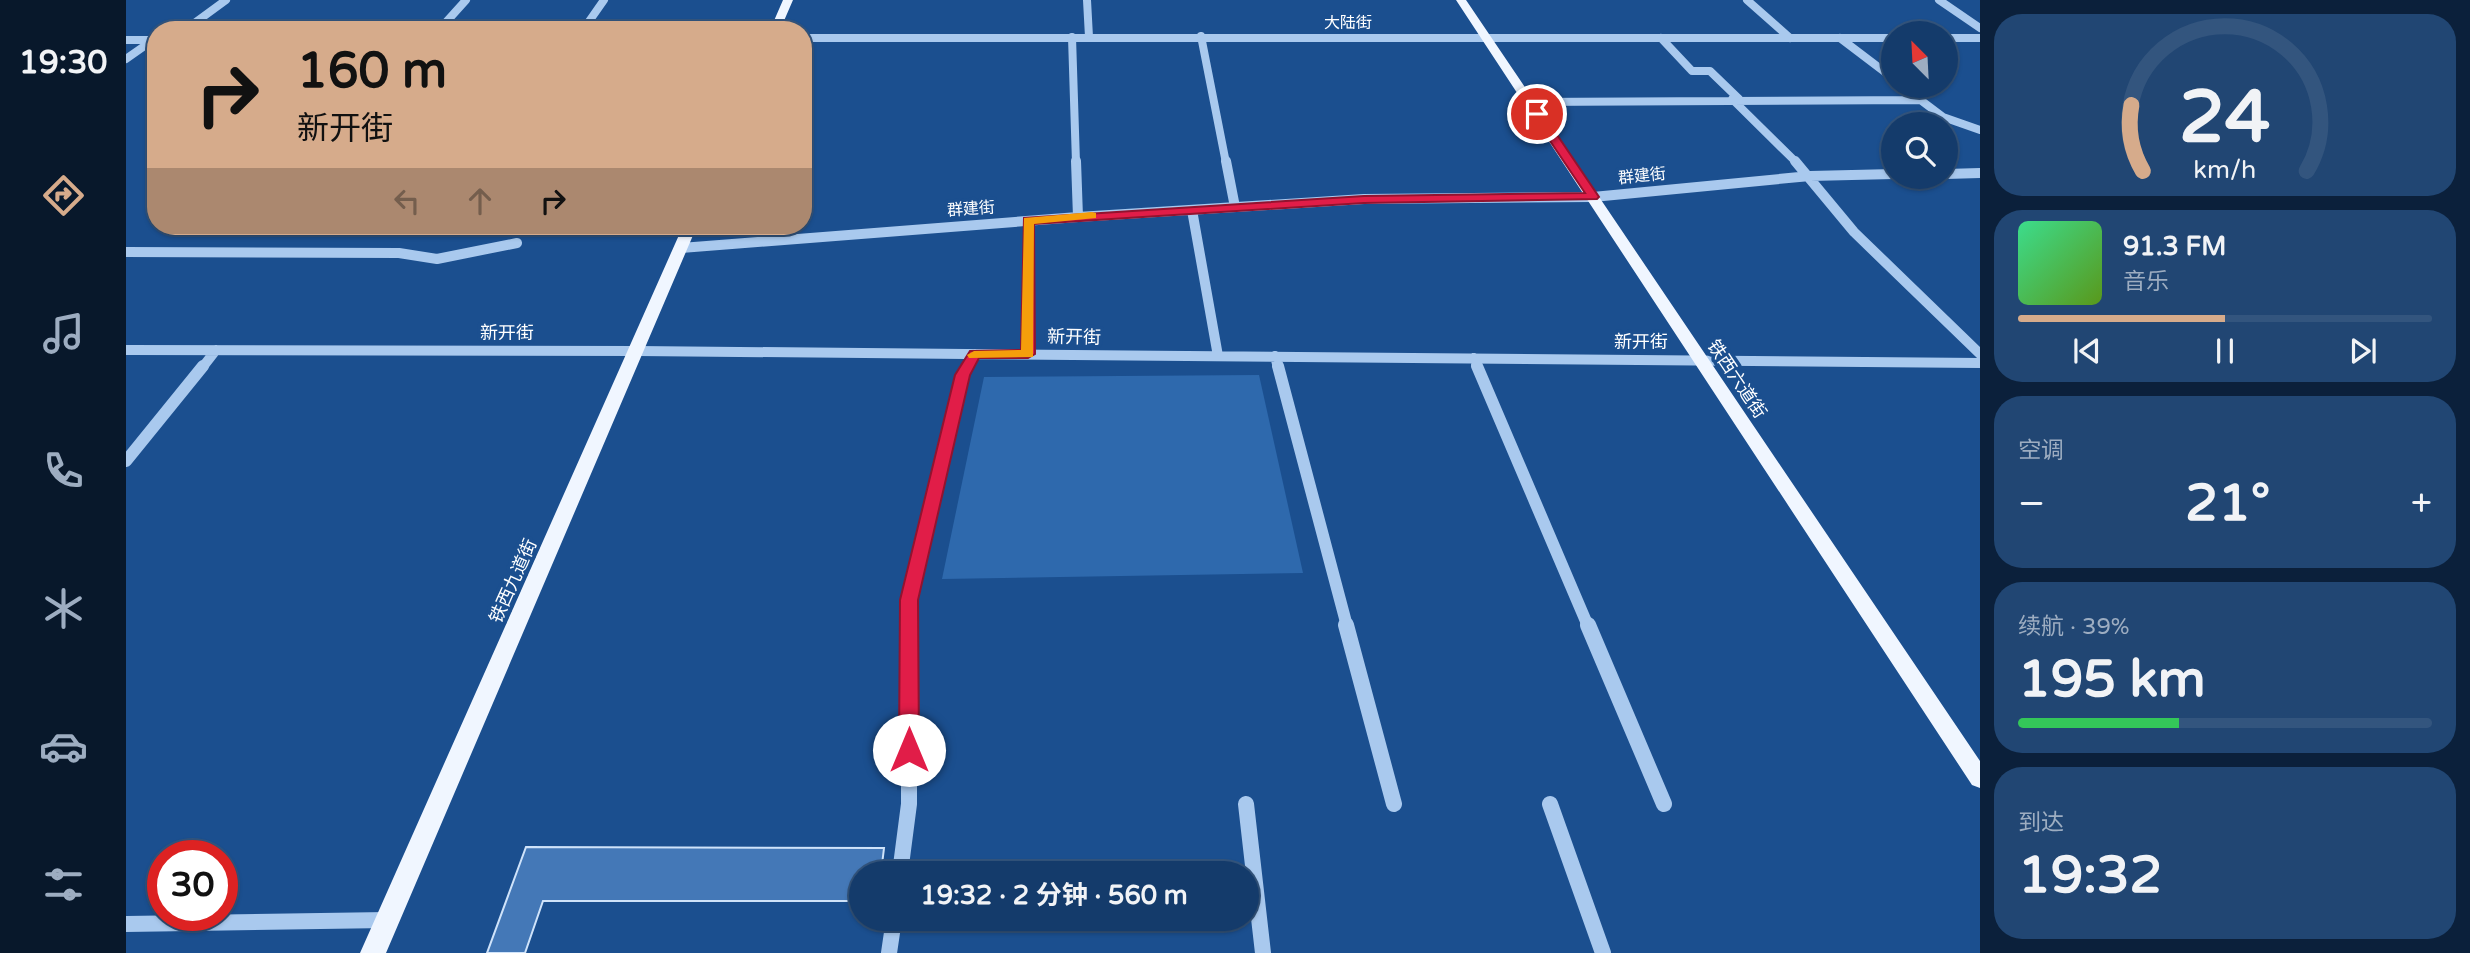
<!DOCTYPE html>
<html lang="zh">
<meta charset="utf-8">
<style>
:root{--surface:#143b6b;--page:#214673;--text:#f1f3f6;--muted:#9dadc1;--line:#33557e;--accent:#d6ab8b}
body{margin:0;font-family:"Varela Round","Noto Sans SC",sans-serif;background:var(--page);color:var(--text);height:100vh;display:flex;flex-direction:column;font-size:26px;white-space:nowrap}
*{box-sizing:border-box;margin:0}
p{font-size:23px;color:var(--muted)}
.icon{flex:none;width:38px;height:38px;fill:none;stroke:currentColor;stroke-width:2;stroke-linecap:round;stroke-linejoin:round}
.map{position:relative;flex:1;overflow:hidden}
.drawer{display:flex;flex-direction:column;gap:14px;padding:14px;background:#0b203b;width:490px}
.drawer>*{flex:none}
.top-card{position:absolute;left:21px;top:21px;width:665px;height:214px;border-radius:28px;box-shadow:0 2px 5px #0004,0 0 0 2px var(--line);background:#d6ab8b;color:#111;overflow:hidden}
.needle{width:46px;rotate:336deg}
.buttons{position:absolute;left:1755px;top:21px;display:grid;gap:14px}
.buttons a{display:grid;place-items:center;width:77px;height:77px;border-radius:50%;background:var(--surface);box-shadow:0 2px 5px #0004,0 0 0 2px var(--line);font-size:35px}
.speed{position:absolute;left:21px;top:840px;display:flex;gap:14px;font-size:35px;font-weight:700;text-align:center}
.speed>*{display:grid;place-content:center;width:91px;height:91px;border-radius:50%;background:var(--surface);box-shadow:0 2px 5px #0004,0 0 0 2px var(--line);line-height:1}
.speed .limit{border:10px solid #d22;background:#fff;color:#111}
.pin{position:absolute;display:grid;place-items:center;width:60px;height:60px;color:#fff;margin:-30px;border:4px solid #fff;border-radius:50%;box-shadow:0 2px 7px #0007}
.me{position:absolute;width:77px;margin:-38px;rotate:0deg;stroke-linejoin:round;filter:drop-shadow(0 0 5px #0008)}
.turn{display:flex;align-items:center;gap:24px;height:147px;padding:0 35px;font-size:32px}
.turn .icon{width:91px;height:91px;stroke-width:2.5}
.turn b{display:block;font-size:49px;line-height:60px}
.lanes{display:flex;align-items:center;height:66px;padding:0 35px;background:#0003;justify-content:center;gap:35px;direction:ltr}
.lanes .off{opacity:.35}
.big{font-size:52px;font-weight:700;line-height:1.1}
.drawer .tile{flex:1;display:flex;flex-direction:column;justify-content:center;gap:10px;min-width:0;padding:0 24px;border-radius:28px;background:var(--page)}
.drawer .dial{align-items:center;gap:0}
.dial svg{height:182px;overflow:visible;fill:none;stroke:var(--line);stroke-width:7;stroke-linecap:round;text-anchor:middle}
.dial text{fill:var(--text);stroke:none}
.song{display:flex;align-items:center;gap:21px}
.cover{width:84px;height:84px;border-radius:10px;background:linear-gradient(135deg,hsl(150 70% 55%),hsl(90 70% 35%))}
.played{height:7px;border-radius:4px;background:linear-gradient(90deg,var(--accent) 50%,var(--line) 50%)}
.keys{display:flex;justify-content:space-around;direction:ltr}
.heat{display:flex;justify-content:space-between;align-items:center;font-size:38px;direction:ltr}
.charge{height:10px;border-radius:5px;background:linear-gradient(90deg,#34c759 39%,var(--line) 0)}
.trip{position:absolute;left:723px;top:861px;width:410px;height:70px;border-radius:35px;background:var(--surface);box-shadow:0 2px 5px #0004,0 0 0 2px var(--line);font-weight:700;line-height:70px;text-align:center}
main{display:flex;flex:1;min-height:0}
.tab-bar{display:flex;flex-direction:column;width:126px;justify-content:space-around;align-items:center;background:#08182b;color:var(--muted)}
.tab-bar .icon{width:49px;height:49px}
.tab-bar .active{color:var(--accent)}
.tab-bar b{font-size:32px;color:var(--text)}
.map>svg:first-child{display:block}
</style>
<main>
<nav class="tab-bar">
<b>19:30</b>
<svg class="icon active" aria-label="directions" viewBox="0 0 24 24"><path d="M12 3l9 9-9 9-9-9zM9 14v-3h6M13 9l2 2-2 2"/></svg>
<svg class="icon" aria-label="music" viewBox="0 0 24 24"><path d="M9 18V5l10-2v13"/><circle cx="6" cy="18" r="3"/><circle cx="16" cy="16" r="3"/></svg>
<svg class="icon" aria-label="phone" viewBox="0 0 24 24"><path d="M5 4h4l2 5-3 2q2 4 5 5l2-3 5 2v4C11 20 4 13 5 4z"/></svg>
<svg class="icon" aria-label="climate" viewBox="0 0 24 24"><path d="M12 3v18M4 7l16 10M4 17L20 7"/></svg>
<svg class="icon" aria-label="car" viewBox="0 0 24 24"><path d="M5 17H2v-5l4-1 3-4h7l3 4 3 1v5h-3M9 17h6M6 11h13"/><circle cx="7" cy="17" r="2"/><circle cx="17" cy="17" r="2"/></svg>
<svg class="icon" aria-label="filters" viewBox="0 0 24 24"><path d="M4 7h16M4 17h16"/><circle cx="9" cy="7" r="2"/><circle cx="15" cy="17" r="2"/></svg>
</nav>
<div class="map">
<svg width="1854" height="953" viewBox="0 0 1854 953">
<rect width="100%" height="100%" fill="#1b4f8f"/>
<!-- green -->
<path fill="#2e69ad" d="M 1133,375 L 1177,573 L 816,579 L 858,377 Z"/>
<!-- building -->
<path fill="#4478b7" stroke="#cfe3fa" stroke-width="2" d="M 400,847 L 758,848 L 755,873 L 735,873 L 735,901 L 417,901 L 399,953 L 361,953 Z"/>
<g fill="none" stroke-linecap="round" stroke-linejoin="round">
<!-- minor-far3 -->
<path stroke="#a9c9ee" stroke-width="8" d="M 961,0 L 963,37
M 1621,0 L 1664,38
M 1813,0 L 1854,28
M 59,30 L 100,0
M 313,30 L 340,0
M 457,30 L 478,0
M 1075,36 L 1100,163
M 946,37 L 950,163
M 677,38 L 1768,38
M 1535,38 L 1566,71 L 1584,71 L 1613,99
M 1714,38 L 1768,79
M 1820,38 L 1854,38
M 0,40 L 28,40
M 0,59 L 27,40
M 1776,86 L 1817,117 L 1854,130
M 1606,99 L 1671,163
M 1403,102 L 1795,100"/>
<!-- minor-far2 -->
<path stroke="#a9c9ee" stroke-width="10" d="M 950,161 L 952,217
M 1100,161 L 1109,207
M 1669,161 L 1728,232 L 1854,354
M 1820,174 L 1854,173
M 1066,210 L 1092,356
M 902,221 L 902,354
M 555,248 L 952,217 L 1238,199 L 1467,197 L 1684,176 L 1768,174
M 0,252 L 273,253 L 311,259 L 391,243
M 0,350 L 512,351 L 1854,363
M 1149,356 L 1152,368
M 1348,358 L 1352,368
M 76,368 L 90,350
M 841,368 L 849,354"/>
<!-- minor-far1 -->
<path stroke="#a9c9ee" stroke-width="12" d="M 1152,366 L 1221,626
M 1351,366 L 1462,626
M 0,461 L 77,366
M 783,626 L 783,600 L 836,375 L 842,366"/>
<!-- minor -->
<path stroke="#a9c9ee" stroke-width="16" d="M 1220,625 L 1268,804
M 1462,625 L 1538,804
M 1120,804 L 1137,953
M 1424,804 L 1477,953
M 774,873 L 783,804 L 783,625
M 0,924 L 261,920
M 763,953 L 768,919"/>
<!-- major -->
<path fill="#f0f6ff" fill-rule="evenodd" d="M 657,0 L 667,0 L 654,30 L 644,30 Z
M 1330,0 L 1340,0 L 1854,761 L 1854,788 L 1846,785 Z
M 557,226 L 571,226 L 260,953 L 234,953 Z"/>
</g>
<!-- route -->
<path fill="#e11d48" stroke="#92132f" stroke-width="2" d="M 1411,111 L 1415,111 L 1473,197 L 1471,199 L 1238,203 L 908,224 L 909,354 L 902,358 L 853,358 L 844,375 L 792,600 L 793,750 L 790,755 L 776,755 L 773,750 L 774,600 L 829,375 L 844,351 L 895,350 L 898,218 L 1238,196 L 1459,193 L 1406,114 Z"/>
<!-- slow -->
<path fill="#f59e0b" d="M 966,212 L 970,213 L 970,218 L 908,224 L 907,357 L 843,358 L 841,355 L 848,351 L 895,350 L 898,218 Z"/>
<g text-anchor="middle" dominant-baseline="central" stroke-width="7" stroke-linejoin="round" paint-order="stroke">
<!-- far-street labels -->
<g font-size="16" fill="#fff" stroke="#1b4f8f">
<text x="1222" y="23">大陆街</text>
<text transform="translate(1516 176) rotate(-6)">群建街</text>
<text transform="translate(845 209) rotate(-4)">群建街</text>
</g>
<!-- street labels -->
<g font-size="18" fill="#fff" stroke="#1b4f8f">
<text x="381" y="333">新开街</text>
<text transform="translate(948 337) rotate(1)">新开街</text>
<text x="1515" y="342">新开街</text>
<text transform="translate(1611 379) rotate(56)">铁西六道街</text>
<text transform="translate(387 581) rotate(-66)">铁西九道街</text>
</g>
</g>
</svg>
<div class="buttons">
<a><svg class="needle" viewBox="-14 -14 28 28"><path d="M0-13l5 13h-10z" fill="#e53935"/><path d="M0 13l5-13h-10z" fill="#9dadc1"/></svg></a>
<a><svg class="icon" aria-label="search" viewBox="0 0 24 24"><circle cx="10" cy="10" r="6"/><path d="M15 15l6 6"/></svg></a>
</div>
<div class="speed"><div class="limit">30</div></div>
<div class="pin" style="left:1411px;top:114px;background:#d93025"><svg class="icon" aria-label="arrive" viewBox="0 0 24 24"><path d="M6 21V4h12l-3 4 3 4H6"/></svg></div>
<svg class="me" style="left:783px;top:750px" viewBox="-20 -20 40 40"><circle r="19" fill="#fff"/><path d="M0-13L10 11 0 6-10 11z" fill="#e11d48"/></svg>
<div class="trip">19:32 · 2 分钟 · 560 m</div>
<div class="top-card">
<div class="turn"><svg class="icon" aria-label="right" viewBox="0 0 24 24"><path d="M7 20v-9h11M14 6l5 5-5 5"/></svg><div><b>160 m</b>新开街</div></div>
<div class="lanes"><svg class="icon off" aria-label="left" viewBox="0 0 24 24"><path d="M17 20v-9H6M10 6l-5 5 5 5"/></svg><svg class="icon off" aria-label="ahead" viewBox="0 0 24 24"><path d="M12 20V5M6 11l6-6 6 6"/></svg><svg class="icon" aria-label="right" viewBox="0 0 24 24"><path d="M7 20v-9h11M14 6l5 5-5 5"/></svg></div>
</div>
</div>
<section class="drawer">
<div class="tile dial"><svg viewBox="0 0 100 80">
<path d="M14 69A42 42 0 1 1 86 69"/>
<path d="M14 69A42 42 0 0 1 9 40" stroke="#d6ab8b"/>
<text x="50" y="56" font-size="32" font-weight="700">24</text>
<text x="50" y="72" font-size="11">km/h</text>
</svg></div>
<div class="tile">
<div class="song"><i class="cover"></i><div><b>91.3 FM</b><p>音乐</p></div></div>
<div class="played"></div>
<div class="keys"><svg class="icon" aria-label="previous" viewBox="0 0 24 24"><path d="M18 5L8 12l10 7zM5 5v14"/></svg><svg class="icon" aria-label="pause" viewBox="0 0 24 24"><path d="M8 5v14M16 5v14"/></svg><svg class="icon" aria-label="next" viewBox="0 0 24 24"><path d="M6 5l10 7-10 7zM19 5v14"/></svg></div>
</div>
<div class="tile"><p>空调</p>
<div class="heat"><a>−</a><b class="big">21°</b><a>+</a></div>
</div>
<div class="tile"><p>续航 · 39%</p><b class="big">195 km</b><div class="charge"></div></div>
<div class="tile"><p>到达</p><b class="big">19:32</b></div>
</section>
</main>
